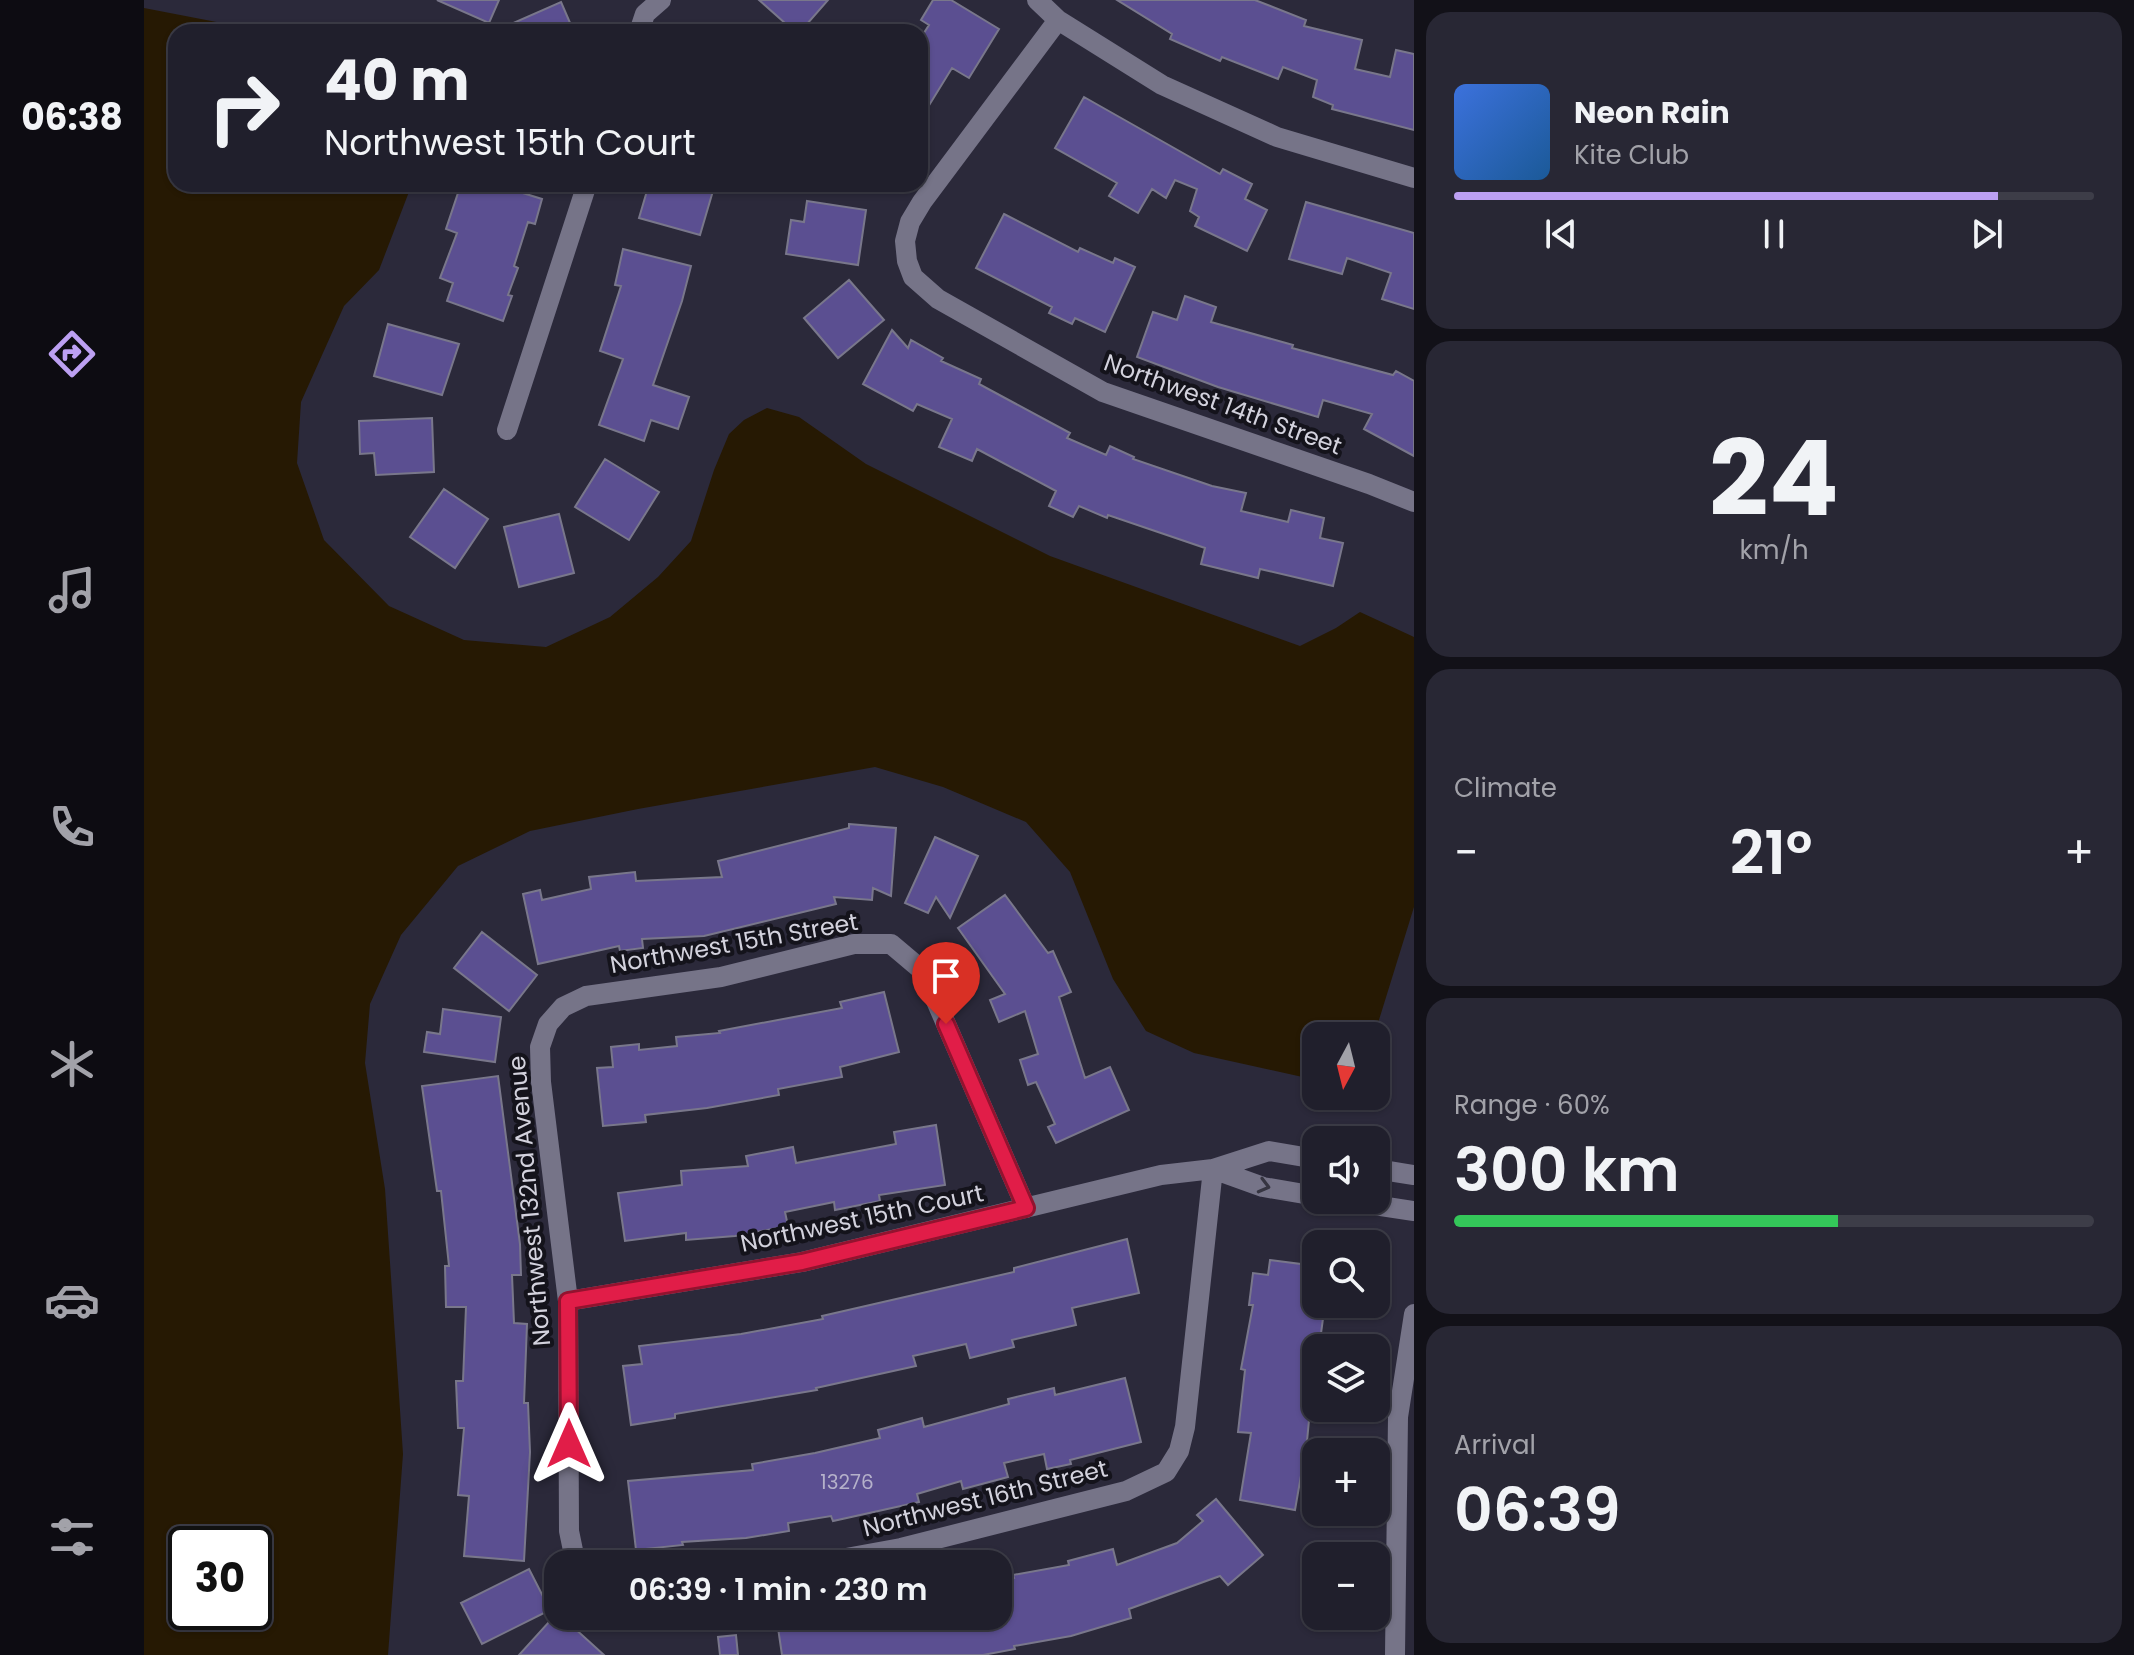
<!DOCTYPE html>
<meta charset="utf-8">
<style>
:root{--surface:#201f2c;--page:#282734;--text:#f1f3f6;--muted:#a2a2a9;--line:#3d3d48;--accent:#bca0f2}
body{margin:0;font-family:Poppins,sans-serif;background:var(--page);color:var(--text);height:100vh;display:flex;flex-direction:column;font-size:30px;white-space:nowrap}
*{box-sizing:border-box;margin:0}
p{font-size:26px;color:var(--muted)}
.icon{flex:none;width:44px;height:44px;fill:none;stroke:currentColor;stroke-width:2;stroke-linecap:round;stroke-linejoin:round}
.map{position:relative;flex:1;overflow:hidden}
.panel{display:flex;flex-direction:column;gap:12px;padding:12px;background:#121118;width:720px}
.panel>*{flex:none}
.banner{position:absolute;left:24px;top:24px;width:760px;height:168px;border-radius:24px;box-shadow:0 2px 6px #0004,0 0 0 2px var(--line);background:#201f2c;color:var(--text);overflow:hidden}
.needle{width:52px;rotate:187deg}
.buttons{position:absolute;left:1158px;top:1022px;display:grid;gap:16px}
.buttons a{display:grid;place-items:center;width:88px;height:88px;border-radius:16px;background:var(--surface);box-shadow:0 2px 6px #0004,0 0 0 2px var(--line);font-size:40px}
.speed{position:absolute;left:24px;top:1526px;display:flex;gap:16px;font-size:40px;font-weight:700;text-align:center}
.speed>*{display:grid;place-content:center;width:104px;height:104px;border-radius:50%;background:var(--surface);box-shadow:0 2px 6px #0004,0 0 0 2px var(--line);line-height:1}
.speed .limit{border:4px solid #111;border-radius:12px;background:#fff;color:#111}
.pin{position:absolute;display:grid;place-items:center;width:68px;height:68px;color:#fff;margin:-82px -34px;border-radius:50% 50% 50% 0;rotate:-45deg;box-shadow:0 0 8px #0007}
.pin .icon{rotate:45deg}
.me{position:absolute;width:88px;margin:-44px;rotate:0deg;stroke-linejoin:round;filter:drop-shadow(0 0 6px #0008)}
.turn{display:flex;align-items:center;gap:28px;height:168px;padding:0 24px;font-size:36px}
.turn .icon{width:104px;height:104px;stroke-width:2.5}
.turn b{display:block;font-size:56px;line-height:68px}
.big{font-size:60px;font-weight:600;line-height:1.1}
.panel .card{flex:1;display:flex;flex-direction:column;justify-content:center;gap:12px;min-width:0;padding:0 28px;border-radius:24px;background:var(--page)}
.panel .dial{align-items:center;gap:0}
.dial b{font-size:104px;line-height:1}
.song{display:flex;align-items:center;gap:24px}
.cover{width:96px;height:96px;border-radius:12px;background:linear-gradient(135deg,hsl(220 70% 55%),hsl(210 70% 35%))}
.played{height:8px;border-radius:4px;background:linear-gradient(90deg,var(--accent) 85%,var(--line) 85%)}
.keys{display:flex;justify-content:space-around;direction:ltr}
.heat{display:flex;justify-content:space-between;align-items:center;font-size:44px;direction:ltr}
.charge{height:12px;border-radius:6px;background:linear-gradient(90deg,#34c759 60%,var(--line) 0)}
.trip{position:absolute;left:400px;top:1550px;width:468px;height:80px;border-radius:24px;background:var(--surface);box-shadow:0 2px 6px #0004,0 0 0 2px var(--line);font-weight:600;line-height:80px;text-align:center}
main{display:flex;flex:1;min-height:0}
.menu{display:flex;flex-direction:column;width:144px;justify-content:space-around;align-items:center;background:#0d0c12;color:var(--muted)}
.menu .icon{width:56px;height:56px}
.menu .current{color:var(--accent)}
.menu b{font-size:36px;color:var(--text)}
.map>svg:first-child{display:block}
</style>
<main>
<nav class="menu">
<b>06:38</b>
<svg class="icon current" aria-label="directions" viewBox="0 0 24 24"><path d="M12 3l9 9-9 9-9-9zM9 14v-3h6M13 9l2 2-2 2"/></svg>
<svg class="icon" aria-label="music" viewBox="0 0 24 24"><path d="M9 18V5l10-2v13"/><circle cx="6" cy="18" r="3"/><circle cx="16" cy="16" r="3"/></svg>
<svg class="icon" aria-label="phone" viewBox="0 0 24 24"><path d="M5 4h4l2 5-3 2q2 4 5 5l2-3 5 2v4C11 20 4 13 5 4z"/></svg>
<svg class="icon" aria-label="climate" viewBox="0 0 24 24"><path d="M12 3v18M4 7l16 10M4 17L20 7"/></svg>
<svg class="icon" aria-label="car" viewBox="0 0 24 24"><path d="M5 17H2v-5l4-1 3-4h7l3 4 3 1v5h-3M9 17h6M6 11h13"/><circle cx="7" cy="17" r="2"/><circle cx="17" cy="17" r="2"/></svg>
<svg class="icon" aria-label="filters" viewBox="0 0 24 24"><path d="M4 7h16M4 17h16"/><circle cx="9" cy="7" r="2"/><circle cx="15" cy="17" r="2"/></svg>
</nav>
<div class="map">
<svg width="1270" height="1655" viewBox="0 0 1270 1655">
<rect width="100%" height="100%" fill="#2b293a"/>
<!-- water -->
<path fill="#261903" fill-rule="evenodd" d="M 0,8 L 88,25 L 156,32 L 32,32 L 32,184 L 268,184 L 235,270 L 200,306 L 157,402 L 153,463 L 180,540 L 245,606 L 320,640 L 402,647 L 466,617 L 514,577 L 547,541 L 570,470 L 585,434 L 600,420 L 623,408 L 655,417 L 722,464 L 906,556 L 1156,646 L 1192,628 L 1216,612 L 1270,637 L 1270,907 L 1230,1036 L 1172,1036 L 1172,1080 L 1050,1053 L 1002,1031 L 969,979 L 926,872 L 882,822 L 799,787 L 731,767 L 494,809 L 386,831 L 314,866 L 257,935 L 226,1004 L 221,1063 L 241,1189 L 259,1454 L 244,1655 L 0,1655 ZM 42,1544 L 110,1544 L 110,1612 L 42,1612 Z"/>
<!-- building -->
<path fill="#5b4f91" stroke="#79778b" stroke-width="2" d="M 293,0 L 355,0 L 345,23 Z
M 615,0 L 684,0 L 656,32 L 651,32 Z
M 789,0 L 807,0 L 855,29 L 825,78 L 808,68 L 776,120 L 776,39 L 785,25 L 777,20 Z
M 973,0 L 1111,0 L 1162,20 L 1160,26 L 1218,40 L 1211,69 L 1246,77 L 1252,50 L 1270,54 L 1270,130 L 1188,109 L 1189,105 L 1169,97 L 1173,80 L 1139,67 L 1134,79 L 1078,57 L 1076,61 L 1026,39 L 1028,34 Z
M 417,2 L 430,32 L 349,32 Z
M 940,97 L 1076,174 L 1079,169 L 1108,184 L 1101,199 L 1123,210 L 1103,251 L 1051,226 L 1055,217 L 1046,211 L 1053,189 L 1031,180 L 1022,198 L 1008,189 L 994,213 L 965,196 L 973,183 L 911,148 Z
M 317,184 L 350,184 L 398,199 L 391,224 L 384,222 L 370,266 L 374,268 L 364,295 L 368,296 L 359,321 L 303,301 L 309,283 L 296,278 L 313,233 L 302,229 Z
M 505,184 L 571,184 L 556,235 L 495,218 Z
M 663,201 L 722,210 L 714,265 L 642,254 L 647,220 L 660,222 Z
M 1162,202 L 1270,233 L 1270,309 L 1238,299 L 1247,273 L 1203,258 L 1198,274 L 1145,259 Z
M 860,214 L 934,252 L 936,248 L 969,263 L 971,258 L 991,267 L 961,332 L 931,318 L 928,324 L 905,313 L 908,307 L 832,268 Z
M 479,249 L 547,266 L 538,301 L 509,385 L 545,397 L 534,429 L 507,420 L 500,441 L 455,425 L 479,359 L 456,351 L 477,286 L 471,285 Z
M 705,280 L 740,320 L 694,358 L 660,318 Z
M 1041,296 L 1072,307 L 1067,322 L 1149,345 L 1148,348 L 1249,375 L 1252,371 L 1270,381 L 1270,456 L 1220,429 L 1228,414 L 1179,400 L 1174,417 L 1074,387 L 993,357 L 1009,312 L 1033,320 Z
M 244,324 L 315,344 L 298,395 L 230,376 Z
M 748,330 L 764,348 L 767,340 L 799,358 L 797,361 L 837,379 L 835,384 L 926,433 L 923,438 L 962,455 L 966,446 L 990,457 L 989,459 L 1068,486 L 1102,493 L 1097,511 L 1144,522 L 1147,510 L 1180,518 L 1176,538 L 1199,543 L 1189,586 L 1116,569 L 1114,578 L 1057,564 L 1061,548 L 964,515 L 963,518 L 935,506 L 929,517 L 905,506 L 912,491 L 833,449 L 828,461 L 795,447 L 808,419 L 773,404 L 769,411 L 719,384 Z
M 288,418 L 290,472 L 232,475 L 230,453 L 216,454 L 215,421 Z
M 461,459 L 515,492 L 485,540 L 431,507 Z
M 300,489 L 344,519 L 311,568 L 266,537 Z
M 415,514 L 430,573 L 375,587 L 360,527 Z
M 705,824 L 752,828 L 747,896 L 729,888 L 728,900 L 690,897 L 692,904 L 560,936 L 498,939 L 499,948 L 476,951 L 475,946 L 394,964 L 379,894 L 396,890 L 398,900 L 447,889 L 445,877 L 491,872 L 492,881 L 578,877 L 574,861 L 705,828 Z
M 791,837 L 834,856 L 806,918 L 792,897 L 784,913 L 761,903 Z
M 861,895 L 904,953 L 909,951 L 927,992 L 915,997 L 941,1078 L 966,1067 L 985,1110 L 912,1143 L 904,1127 L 911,1124 L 892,1082 L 884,1085 L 876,1060 L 894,1054 L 881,1011 L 855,1022 L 846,1000 L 861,994 L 814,928 Z
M 338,932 L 393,975 L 365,1011 L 310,968 Z
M 740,992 L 755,1052 L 696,1067 L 698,1077 L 634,1089 L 635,1095 L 563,1108 L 501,1115 L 502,1122 L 459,1126 L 453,1068 L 469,1067 L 467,1047 L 495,1044 L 495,1050 L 533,1046 L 532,1037 L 576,1033 L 575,1031 L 698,1008 L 696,1002 Z
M 299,1009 L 357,1017 L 351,1062 L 280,1052 L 283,1032 L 296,1034 Z
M 354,1076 L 376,1244 L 377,1275 L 368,1275 L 370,1323 L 383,1324 L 380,1403 L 384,1403 L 386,1452 L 380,1561 L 320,1556 L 325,1496 L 314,1495 L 320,1428 L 314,1428 L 312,1381 L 319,1381 L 322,1307 L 302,1307 L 301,1266 L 305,1266 L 297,1191 L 293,1191 L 278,1086 Z
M 792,1125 L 801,1185 L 735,1195 L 736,1201 L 691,1210 L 690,1202 L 641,1212 L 644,1226 L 591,1236 L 542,1240 L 542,1233 L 481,1241 L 474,1193 L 538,1185 L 537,1171 L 604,1166 L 602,1156 L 649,1147 L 652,1163 L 752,1144 L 750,1132 Z
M 983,1239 L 995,1293 L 928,1308 L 932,1325 L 868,1340 L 870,1347 L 826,1358 L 822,1344 L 769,1356 L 772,1366 L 672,1388 L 673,1390 L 531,1414 L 531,1418 L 487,1425 L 479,1366 L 498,1364 L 495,1346 L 597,1334 L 679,1319 L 678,1316 L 870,1272 L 870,1268 Z
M 1126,1260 L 1172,1266 L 1172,1304 L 1181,1304 L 1175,1348 L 1172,1348 L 1163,1441 L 1151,1510 L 1096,1500 L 1107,1433 L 1094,1432 L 1101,1370 L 1097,1369 L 1109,1305 L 1105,1305 L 1109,1273 L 1124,1275 Z
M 981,1378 L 997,1442 L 926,1460 L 927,1464 L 903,1469 L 900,1454 L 860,1463 L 864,1477 L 819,1489 L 817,1481 L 773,1494 L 775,1502 L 689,1521 L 687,1516 L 644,1523 L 645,1531 L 602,1538 L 538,1542 L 539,1545 L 492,1550 L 484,1481 L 609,1470 L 608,1464 L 671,1453 L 736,1438 L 734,1430 L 778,1418 L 780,1427 L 865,1404 L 864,1399 L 910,1388 L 911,1395 Z
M 1072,1499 L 1119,1555 L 1084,1585 L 1076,1576 L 985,1609 L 987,1618 L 927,1636 L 870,1646 L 871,1649 L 839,1655 L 638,1655 L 634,1628 L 695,1621 L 694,1616 L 854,1616 L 854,1580 L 870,1578 L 869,1575 L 925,1565 L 924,1561 L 969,1549 L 973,1565 L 1033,1543 L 1059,1521 L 1053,1515 Z
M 385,1569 L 406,1610 L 338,1644 L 317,1603 Z
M 414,1612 L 414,1616 L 417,1616 L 460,1655 L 375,1655 Z
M 592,1635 L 594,1655 L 576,1655 L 574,1637 Z"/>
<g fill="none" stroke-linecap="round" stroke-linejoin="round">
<!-- minor -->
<path stroke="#767488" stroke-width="20" d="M 893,0 L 914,20 L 1018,85 L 1133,137 L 1270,178
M 914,20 L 778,202 L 766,222 L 761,241 L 763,261 L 769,277 L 794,299 L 959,392 L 1225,484 L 1270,502
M 495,32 L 501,14 L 517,0
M 363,430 L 443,184
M 1069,1169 L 1119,1187 L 1172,1196
M 1232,1169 L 1270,1175
M 1197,1200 L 1270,1211
M 424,1301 L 658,1262 L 1017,1175 L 1069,1169 L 1125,1151 L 1172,1159
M 435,1564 L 431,1560 L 425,1531 L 424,1301 L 397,1082 L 396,1047 L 404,1024 L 419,1007 L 442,996 L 577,977 L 710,944 L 747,944 L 779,971 L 882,1208
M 669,1564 L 757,1548 L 982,1491 L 1022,1472 L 1035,1451 L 1041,1427 L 1069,1169
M 1251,1655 L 1254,1417 L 1270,1314"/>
</g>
<!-- one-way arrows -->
<defs><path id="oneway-chevron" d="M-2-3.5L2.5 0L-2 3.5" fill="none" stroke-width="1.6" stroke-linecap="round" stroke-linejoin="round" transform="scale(2)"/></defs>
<use stroke="#363541" href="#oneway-chevron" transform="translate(1120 1186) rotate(15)"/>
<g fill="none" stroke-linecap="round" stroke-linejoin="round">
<!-- route casing -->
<g stroke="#92132f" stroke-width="20">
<path id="route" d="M 425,1444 L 424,1301 L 658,1262 L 882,1208 L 802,1024"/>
</g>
<!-- route -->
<use href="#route" stroke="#e11d48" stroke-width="14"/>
</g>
<g text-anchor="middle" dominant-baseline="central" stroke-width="8" stroke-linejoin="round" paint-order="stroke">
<!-- number labels -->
<g font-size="20" fill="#b5b1ca">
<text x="703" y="1482">13276</text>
</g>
<!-- street labels -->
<g font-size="24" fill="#d3d2dd" stroke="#14131b">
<text transform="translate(1079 404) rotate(20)">Northwest 14th Street</text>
<text transform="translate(590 943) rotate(-10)">Northwest 15th Street</text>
<text transform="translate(385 1201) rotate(-95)">Northwest 132nd Avenue</text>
<text transform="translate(718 1218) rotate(-12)">Northwest 15th Court</text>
<text transform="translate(841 1498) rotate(-14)">Northwest 16th Street</text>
</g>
</g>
</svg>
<div class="buttons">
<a><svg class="needle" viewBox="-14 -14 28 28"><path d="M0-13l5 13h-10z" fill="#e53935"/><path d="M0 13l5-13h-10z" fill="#a2a2a9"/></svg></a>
<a><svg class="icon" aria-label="sound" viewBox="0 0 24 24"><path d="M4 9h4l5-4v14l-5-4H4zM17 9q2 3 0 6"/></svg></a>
<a><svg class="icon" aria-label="search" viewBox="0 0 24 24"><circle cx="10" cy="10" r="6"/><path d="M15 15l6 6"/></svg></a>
<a><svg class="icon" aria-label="layers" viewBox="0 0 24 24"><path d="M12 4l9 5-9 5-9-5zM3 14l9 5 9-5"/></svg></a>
<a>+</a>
<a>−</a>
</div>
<div class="speed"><div class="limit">30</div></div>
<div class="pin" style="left:802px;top:1024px;background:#d93025"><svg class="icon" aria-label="arrive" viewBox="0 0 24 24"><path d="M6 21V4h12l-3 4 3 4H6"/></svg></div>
<svg class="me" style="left:425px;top:1444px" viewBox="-20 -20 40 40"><path d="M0-17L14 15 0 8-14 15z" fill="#e11d48" stroke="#fff" stroke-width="4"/></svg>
<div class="trip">06:39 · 1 min · 230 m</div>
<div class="banner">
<div class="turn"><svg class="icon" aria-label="right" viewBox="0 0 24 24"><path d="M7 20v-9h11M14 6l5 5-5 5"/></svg><div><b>40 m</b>Northwest 15th Court</div></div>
</div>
</div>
<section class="panel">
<div class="card">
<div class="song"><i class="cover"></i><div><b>Neon Rain</b><p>Kite Club</p></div></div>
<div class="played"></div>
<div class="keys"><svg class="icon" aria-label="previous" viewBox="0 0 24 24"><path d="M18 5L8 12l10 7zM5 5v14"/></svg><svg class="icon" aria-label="pause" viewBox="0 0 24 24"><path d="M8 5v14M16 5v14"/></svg><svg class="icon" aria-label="next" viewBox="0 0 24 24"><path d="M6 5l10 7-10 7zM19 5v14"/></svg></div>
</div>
<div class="card dial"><b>24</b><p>km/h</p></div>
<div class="card"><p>Climate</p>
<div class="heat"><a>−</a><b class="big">21°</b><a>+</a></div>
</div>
<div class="card"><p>Range · 60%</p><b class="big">300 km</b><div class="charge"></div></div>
<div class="card"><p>Arrival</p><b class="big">06:39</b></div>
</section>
</main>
